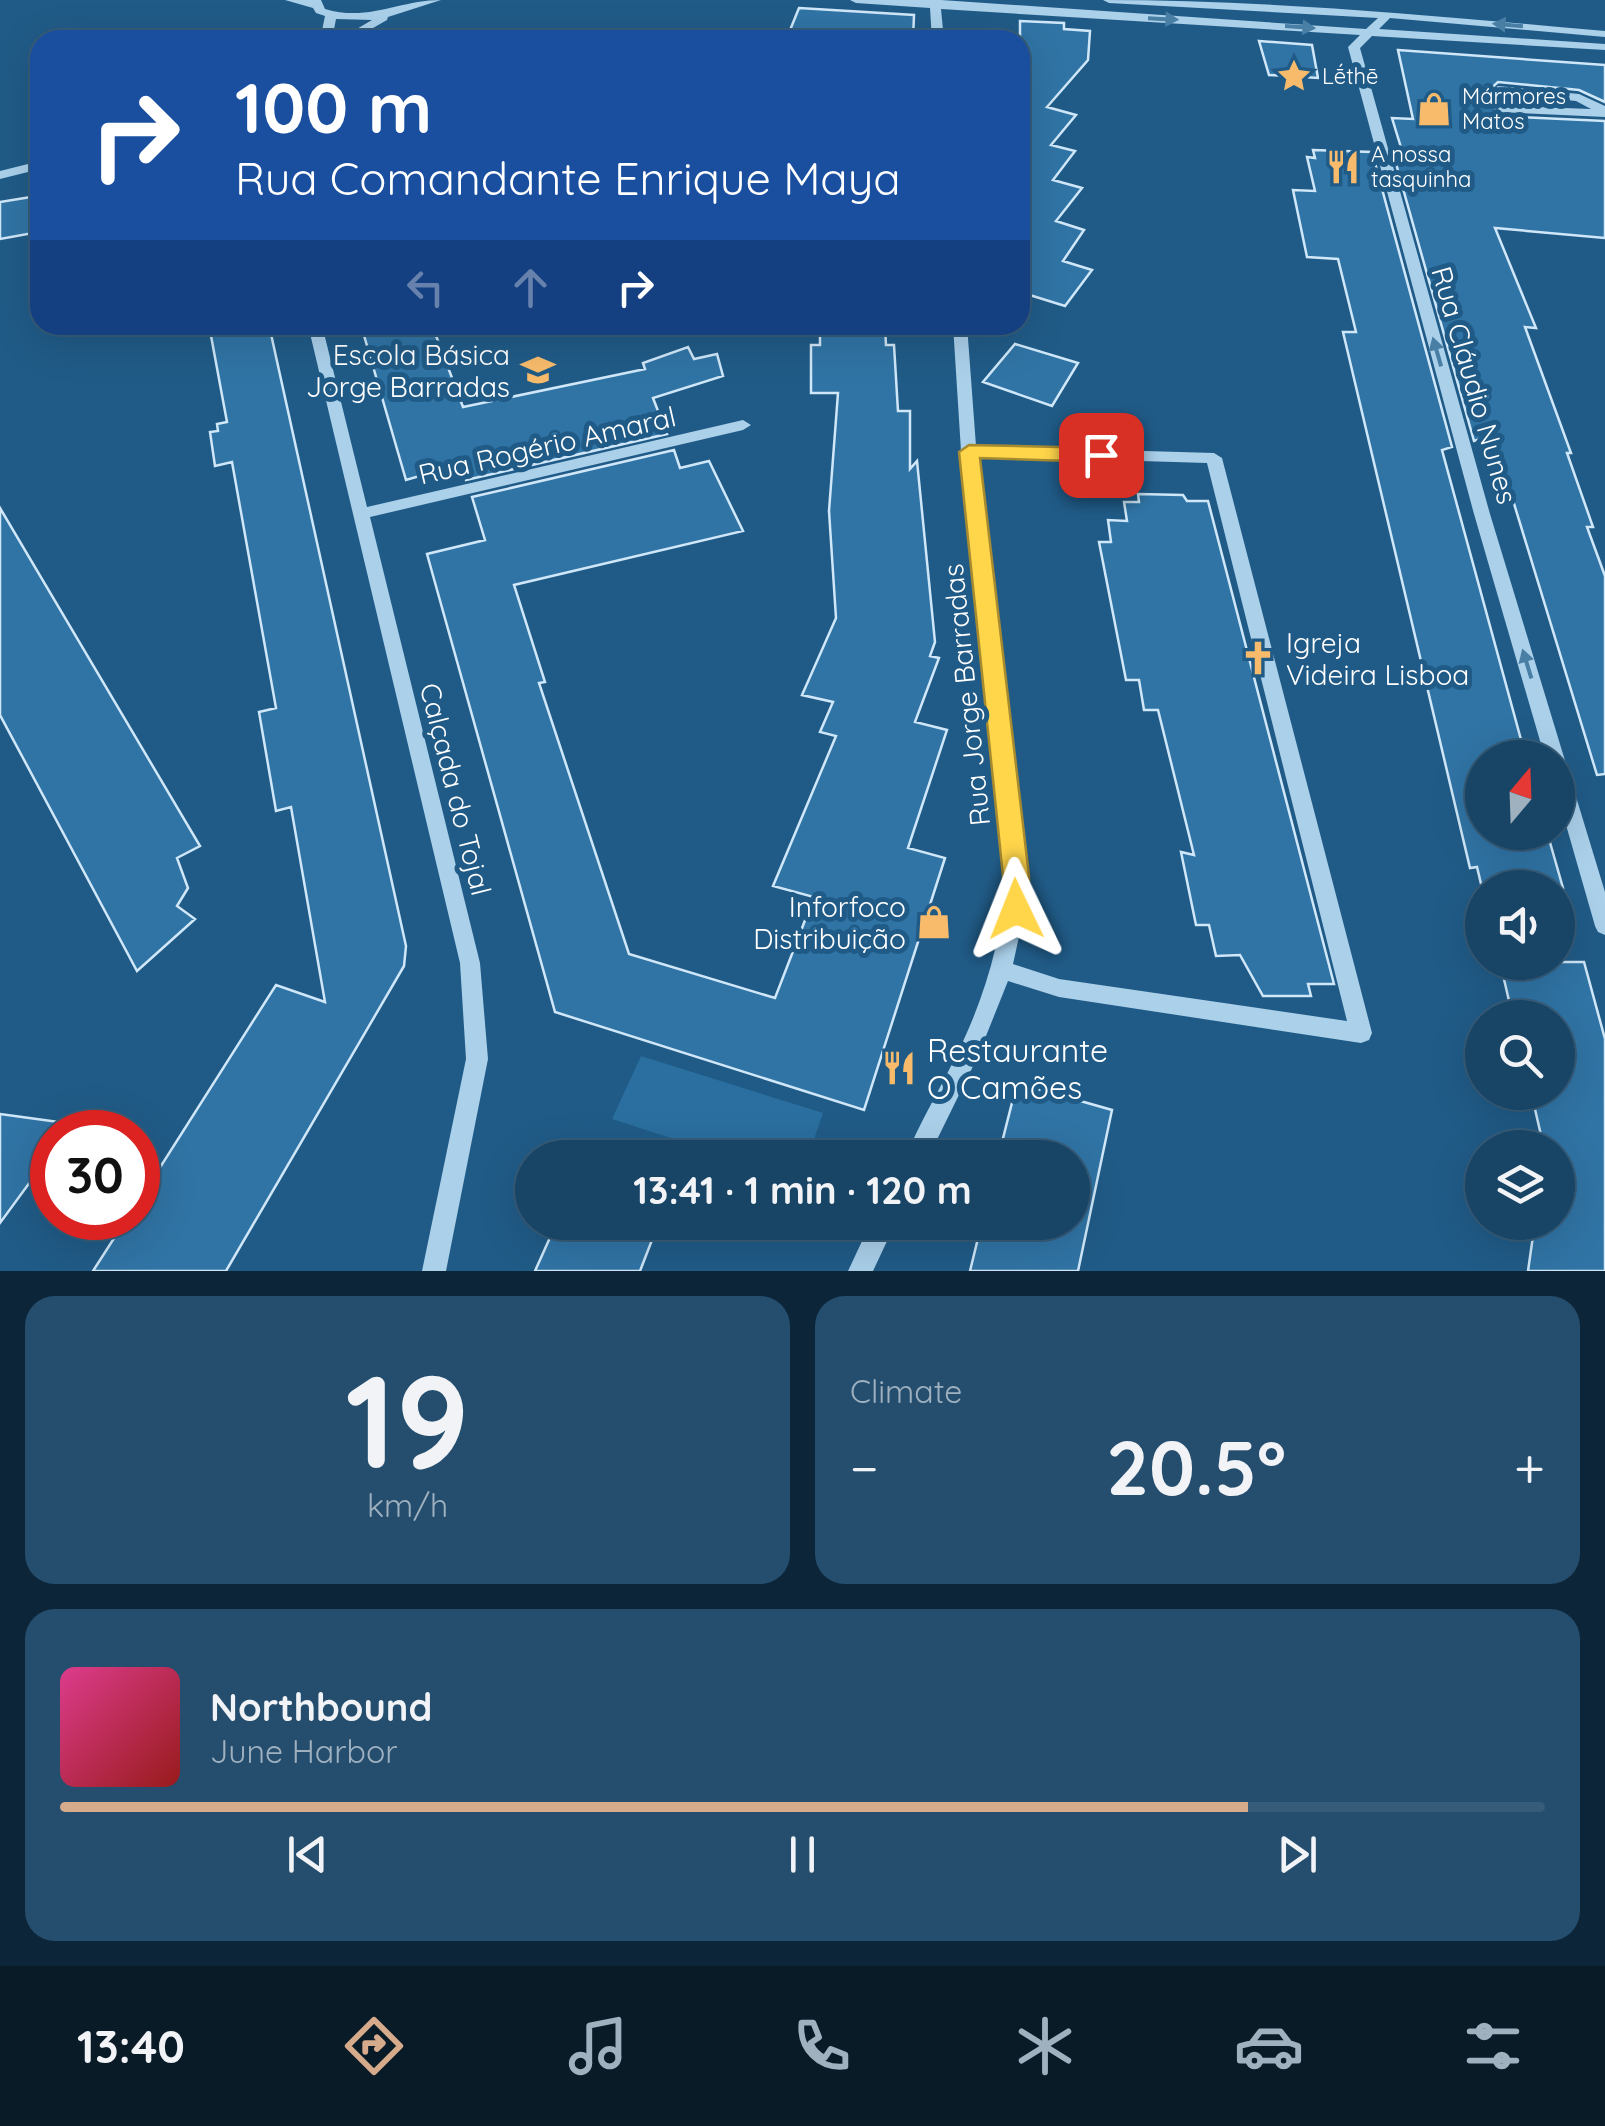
<!DOCTYPE html>
<meta charset="utf-8">
<style>
:root{--surface:#184465;--page:#254e6e;--text:#f1f3f6;--muted:#9fb0bf;--line:#365c79;--accent:#d6ab8b}
body{margin:0;font-family:Quicksand,sans-serif;background:var(--page);color:var(--text);height:100vh;display:flex;flex-direction:column;font-size:38px;white-space:nowrap}
*{box-sizing:border-box;margin:0}
p{font-size:32px;color:var(--muted)}
.icon{flex:none;width:55px;height:55px;fill:none;stroke:currentColor;stroke-width:2;stroke-linecap:round;stroke-linejoin:round}
.map{position:relative;height:1271px;overflow:hidden}
.drawer{display:flex;flex-direction:column;gap:25px;padding:25px;background:#0d2538;flex:1}
.drawer>*{flex:none}
.hud{position:absolute;left:30px;top:30px;width:1000px;height:305px;border-radius:30px;box-shadow:0 10px 40px #0002,0 0 0 2px var(--line);background:#1a4fa0;color:#fff;overflow:hidden}
.needle{width:65px;rotate:19deg}
.tools{position:absolute;left:1465px;top:740px;display:grid;gap:20px}
.tools a{display:grid;place-items:center;width:110px;height:110px;border-radius:50%;background:var(--surface);box-shadow:0 10px 40px #0002,0 0 0 2px var(--line);font-size:50px}
.speed{position:absolute;left:30px;top:1110px;display:flex;gap:20px;font-size:50px;font-weight:700;text-align:center}
.speed>*{display:grid;place-content:center;width:130px;height:130px;border-radius:50%;background:var(--surface);box-shadow:0 10px 40px #0002,0 0 0 2px var(--line);line-height:1}
.speed .limit{border:15px solid #d22;background:#fff;color:#111}
.pin{position:absolute;display:grid;place-items:center;width:85px;height:85px;color:#fff;margin:-42px;border-radius:20px;box-shadow:0 5px 15px #0006}
.me{position:absolute;width:110px;margin:-55px;rotate:358deg;stroke-linejoin:round;filter:drop-shadow(0 0 8px #0008)}
.turn{display:flex;align-items:center;gap:35px;height:210px;padding:0 40px;font-size:45px}
.turn .icon{width:130px;height:130px;stroke-width:2.5}
.turn b{display:block;font-size:70px;line-height:85px}
.lanes{display:flex;align-items:center;height:95px;padding:0 40px;background:#0003;justify-content:center;gap:50px;direction:ltr}
.lanes .off{opacity:.35}
.big{font-size:75px;font-weight:800;line-height:1.1}
.drawer .widget{flex:1;display:flex;flex-direction:column;justify-content:center;gap:15px;min-width:0;padding:0 35px;border-radius:30px;background:var(--page)}
.drawer .dial{align-items:center;gap:0}
.dial b{font-size:130px;line-height:1}
.song{display:flex;align-items:center;gap:30px}
.cover{width:120px;height:120px;border-radius:15px;background:linear-gradient(135deg,hsl(330 70% 55%),hsl(0 70% 35%))}
.played{height:10px;border-radius:5px;background:linear-gradient(90deg,var(--accent) 80%,var(--line) 80%)}
.keys{display:flex;justify-content:space-around;direction:ltr}
.heat{display:flex;justify-content:space-between;align-items:center;font-size:55px;direction:ltr}
.drawer .tiles{flex:1;display:grid;gap:25px;grid-template-columns:1fr 1fr}
.widget:last-child{grid-column:span 2}
.trip{position:absolute;left:515px;top:1140px;width:575px;height:100px;border-radius:50px;background:var(--surface);box-shadow:0 10px 40px #0002,0 0 0 2px var(--line);font-weight:800;line-height:100px;text-align:center}
.dock{display:flex;height:160px;justify-content:space-around;align-items:center;background:#0a1b28;color:var(--muted)}
.dock .icon{width:70px;height:70px}
.dock .current{color:var(--accent)}
.dock b{font-size:45px;color:var(--text)}
.map>svg:first-child{display:block}
</style>
<div class="map">
<svg width="1605" height="1271" viewBox="0 0 1605 1271">
<rect width="100%" height="100%" fill="#205b87"/>
<!-- green -->
<path fill="#2a6f9f" d="M 641,1056 L 823,1113 L 808,1157 L 729,1157 L 612,1119 Z"/>
<!-- building -->
<path fill="#3074a5" stroke="#cfe7f8" stroke-width="2.5" d="M 799,8 L 914,15 L 913,40 L 786,40 Z
M 1020,21 L 1064,23 L 1064,29 L 1090,31 L 1088,60 L 1047,107 L 1076,115 L 1051,145 L 1075,151 L 1053,180 L 1082,188 L 1056,221 L 1084,230 L 1063,261 L 1092,270 L 1065,306 L 1020,292 Z
M 1259,41 L 1312,45 L 1318,78 L 1269,75 Z
M 1398,50 L 1605,65 L 1605,102 L 1579,90 L 1498,82 L 1488,91 L 1499,116 L 1605,121 L 1605,238 L 1495,228 L 1536,328 L 1525,327 L 1571,453 L 1567,453 L 1593,527 L 1587,527 L 1605,576 L 1605,774 L 1597,775 L 1493,435 L 1474,441 L 1393,153 L 1403,154 L 1392,118 L 1413,119 Z
M 1313,150 L 1372,152 L 1452,447 L 1442,450 L 1526,758 L 1482,758 L 1482,832 L 1547,832 L 1563,888 L 1482,888 L 1477,867 L 1470,868 L 1343,332 L 1356,332 L 1338,259 L 1307,257 L 1293,190 L 1315,191 L 1307,157 L 1315,158 Z
M 31,197 L 33,233 L 0,239 L 0,202 Z
M 209,325 L 269,325 L 406,946 L 404,966 L 226,1271 L 93,1271 L 127,1218 L 138,1218 L 138,1202 L 276,985 L 325,1002 L 291,807 L 276,811 L 259,712 L 276,708 L 232,462 L 215,466 L 210,432 L 218,431 L 217,424 L 227,422 Z
M 361,325 L 432,325 L 463,407 L 645,369 L 643,363 L 688,347 L 694,359 L 717,354 L 723,376 L 653,398 L 667,434 L 466,480 L 461,464 L 406,480 Z
M 820,325 L 885,325 L 886,345 L 894,345 L 898,411 L 910,411 L 910,469 L 917,461 L 935,642 L 930,656 L 939,658 L 915,722 L 947,730 L 908,848 L 945,858 L 864,1110 L 555,1012 L 427,554 L 485,540 L 472,497 L 674,450 L 680,468 L 709,461 L 743,531 L 514,585 L 545,682 L 539,683 L 629,954 L 775,998 L 814,897 L 773,886 L 836,736 L 820,732 L 833,702 L 802,695 L 836,618 L 829,511 L 838,393 L 811,393 L 811,345 L 820,345 Z
M 1015,344 L 1078,363 L 1052,406 L 983,382 Z
M 1138,494 L 1183,495 L 1187,501 L 1208,501 L 1334,984 L 1308,984 L 1311,996 L 1263,996 L 1240,955 L 1216,956 L 1209,925 L 1196,925 L 1181,852 L 1194,855 L 1158,710 L 1144,710 L 1139,680 L 1126,680 L 1099,542 L 1111,542 L 1108,520 L 1127,521 L 1124,502 L 1139,502 Z
M 0,508 L 200,846 L 177,858 L 188,888 L 177,906 L 195,919 L 137,971 L 0,715 Z
M 1500,962 L 1584,962 L 1605,1039 L 1605,1271 L 1528,1271 L 1535,1222 L 1558,1222 L 1558,1148 L 1544,1148 L 1531,1092 L 1558,1092 L 1558,1018 L 1513,1018 Z
M 1017,1083 L 1112,1110 L 1078,1271 L 970,1271 L 982,1222 L 1072,1222 L 1072,1158 L 998,1158 Z
M 0,1114 L 73,1124 L 67,1132 L 52,1132 L 52,1152 L 0,1223 Z
M 557,1222 L 659,1222 L 640,1271 L 535,1271 Z"/>
<g fill="none" stroke-linecap="round" stroke-linejoin="round">
<!-- minor -->
<path fill="#aad0ea" fill-rule="evenodd" d="M 285,0 L 321,0 L 325,9 C 369,22 399,0 441,0 L 388,17 L 387,20 L 352,40 L 338,40 L 372,20 L 336,19 L 332,40 L 320,40 L 325,16 L 316,13 L 313,8 Z
M 850,0 L 941,0 L 1366,29 L 1378,18 L 1109,3 L 1103,0 C 1271,0 1438,16 1605,31 L 1605,37 L 1390,18 L 1379,29 L 1605,44 L 1605,50 L 1372,36 L 1360,48 L 1490,514 L 1605,892 L 1605,935 L 1598,932 L 1595,926 L 1558,797 L 1558,758 L 1545,758 L 1474,514 L 1348,47 L 1360,35 L 941,9 L 944,40 L 932,40 L 930,8 L 856,3 Z
M 1498,86 L 1579,94 L 1605,106 L 1605,117 L 1499,112 L 1492,90 ZM 1505,94 L 1576,101 L 1591,109 L 1508,106 Z
M 40,161 L 40,169 L 0,179 L 0,171 Z
M 308,325 L 322,325 L 367,507 L 743,420 L 751,425 L 743,430 L 370,517 L 480,963 L 488,1059 L 446,1271 L 422,1271 L 466,1059 L 460,963 Z
M 953,325 L 967,325 L 976,446 L 1214,453 L 1222,458 L 1372,1033 L 1369,1040 L 1361,1043 L 1059,997 L 1008,981 L 978,1056 L 928,1158 L 905,1158 C 920,1122 940,1089 957,1054 C 985,997 1002,939 1006,876 L 961,451 ZM 977,456 L 1207,463 L 1347,1021 L 1059,979 L 1013,964 L 1024,914 L 1026,876 Z
M 871,1222 L 896,1222 L 873,1271 L 848,1271 Z"/>
</g>
<!-- one-way arrows -->
<defs><path id="oneway-solid" d="M-6-.8H1V-3.2L6.5 0L1 3.2V.8H-6Z" transform="scale(2.5)"/></defs>
<g fill="#497ea5">
<use href="#oneway-solid" transform="translate(1163 19) rotate(3)"/>
<use href="#oneway-solid" transform="translate(1508 25) rotate(-175)"/>
<use href="#oneway-solid" transform="translate(1300 27) rotate(4)"/>
<use href="#oneway-solid" transform="translate(1437 352) rotate(-106)"/>
<use href="#oneway-solid" transform="translate(1527 664) rotate(-107)"/>
</g>
<!-- route -->
<path fill="#ffd54a" stroke="#a68a30" stroke-width="2.5" d="M 969,445 L 1101,448 L 1111,455 L 1101,462 L 980,458 L 1029,876 L 1029,909 L 1025,917 L 1016,920 L 1007,917 L 1003,909 L 1003,876 L 959,452 Z"/>
<!-- icons -->
<defs>
<g id="sight-bare" transform="scale(2.7)"><path d="M0-6L1.8-2.2L6-1.7L2.9 1.2L3.7 5.4L0 3.3L-3.7 5.4L-2.9 1.2L-6-1.7L-1.8-2.2Z" fill="#f7bb6b" stroke="#205b87" stroke-width="2.5" paint-order="stroke"/></g>
<g id="shop-bare" transform="scale(2.7)"><path d="M-5-2.5h2.3a2.7 3.5 0 0 1 5.4 0H5L5.5 6h-11ZM-1.5-2.5h3a1.5 2.3 0 0 0-3 0Z" fill="#f7bb6b" stroke="#205b87" stroke-width="2.5" paint-order="stroke"/></g>
<g id="restaurant-bare" transform="scale(2.7)"><path d="M-5-6h1v4h1v-4h1v4h1v-4h1v5L-1.5 .5V6h-2V.5L-5-1ZM5-6V6H3V1.5H1.5Q1.5-4 5-6Z" fill="#f7bb6b" stroke="#205b87" stroke-width="2.5" paint-order="stroke"/></g>
<g id="school-bare" transform="scale(2.7)"><path d="M0-5L7-2L0 1L-7-2ZM-4 1L0 2.5L4 1V4Q0 6-4 4Z" fill="#f7bb6b" stroke="#205b87" stroke-width="2.5" paint-order="stroke"/></g>
<g id="church-bare" transform="scale(2.7)"><path d="M-1.2-6h2.4v3.5h3.3v2.4h-3.3V6h-2.4V-.1h-3.3v-2.4h3.3Z" fill="#f7bb6b" stroke="#205b87" stroke-width="2.5" paint-order="stroke"/></g>
</defs>
<g fill-rule="evenodd">
<use href="#sight-bare" x="1294" y="76"/>
<use href="#shop-bare" x="1434" y="109"/>
<use href="#restaurant-bare" x="1343" y="167"/>
<use href="#school-bare" x="538" y="370"/>
<use href="#church-bare" x="1258" y="658"/>
<use href="#shop-bare" x="934" y="922"/>
<use href="#restaurant-bare" x="899" y="1068"/>
</g>
<g text-anchor="middle" dominant-baseline="central" stroke-width="10" stroke-linejoin="round" paint-order="stroke">
<!-- far-poi labels -->
<g font-size="22" fill="#fff" stroke="#205b87" text-anchor="start">
<text x="1322" y="76">Lḗthē</text>
<text x="1462" y="96">Mármores<tspan x="1462" dy="25">Matos</tspan></text>
<text x="1371" y="154">A nossa<tspan x="1371" dy="25">tasquinha</tspan></text>
</g>
<!-- poi labels -->
<g font-size="28" fill="#fff" stroke="#205b87" text-anchor="end">
<text x="510" y="354">Escola Básica<tspan x="510" dy="32">Jorge Barradas</tspan></text>
<text x="1286" y="642" text-anchor="start">Igreja<tspan x="1286" dy="32">Videira Lisboa</tspan></text>
<text x="906" y="906">Inforfoco<tspan x="906" dy="32">Distribuição</tspan></text>
</g>
<!-- street labels -->
<g font-size="28" fill="#fff" stroke="#205b87">
<text transform="translate(1475 385) rotate(74)">Rua Cláudio Nunes</text>
<text transform="translate(547 445) rotate(-13)">Rua Rogério Amaral</text>
<text transform="translate(966 695) rotate(-96)">Rua Jorge Barradas</text>
<text transform="translate(456 789) rotate(76)">Calçada do Tojal</text>
</g>
<!-- near-poi labels -->
<g font-size="32" fill="#fff" stroke="#205b87" text-anchor="start">
<text x="927" y="1050">Restaurante<tspan x="927" dy="37">O Camões</tspan></text>
</g>
</g>
</svg>
<div class="tools">
<a><svg class="needle" viewBox="-14 -14 28 28"><path d="M0-13l5 13h-10z" fill="#e53935"/><path d="M0 13l5-13h-10z" fill="#9fb0bf"/></svg></a>
<a><svg class="icon" aria-label="sound" viewBox="0 0 24 24"><path d="M4 9h4l5-4v14l-5-4H4zM17 9q2 3 0 6"/></svg></a>
<a><svg class="icon" aria-label="search" viewBox="0 0 24 24"><circle cx="10" cy="10" r="6"/><path d="M15 15l6 6"/></svg></a>
<a><svg class="icon" aria-label="layers" viewBox="0 0 24 24"><path d="M12 4l9 5-9 5-9-5zM3 14l9 5 9-5"/></svg></a>
</div>
<div class="speed"><div class="limit">30</div></div>
<div class="pin" style="left:1101px;top:455px;background:#d93025"><svg class="icon" aria-label="arrive" viewBox="0 0 24 24"><path d="M6 21V4h12l-3 4 3 4H6"/></svg></div>
<svg class="me" style="left:1016px;top:909px" viewBox="-20 -20 40 40"><path d="M0-17L14 15 0 8-14 15z" fill="#ffd54a" stroke="#fff" stroke-width="4"/></svg>
<div class="trip">13:41 · 1 min · 120 m</div>
<div class="hud">
<div class="turn"><svg class="icon" aria-label="right" viewBox="0 0 24 24"><path d="M7 20v-9h11M14 6l5 5-5 5"/></svg><div><b>100 m</b>Rua Comandante Enrique Maya</div></div>
<div class="lanes"><svg class="icon off" aria-label="left" viewBox="0 0 24 24"><path d="M17 20v-9H6M10 6l-5 5 5 5"/></svg><svg class="icon off" aria-label="ahead" viewBox="0 0 24 24"><path d="M12 20V5M6 11l6-6 6 6"/></svg><svg class="icon" aria-label="right" viewBox="0 0 24 24"><path d="M7 20v-9h11M14 6l5 5-5 5"/></svg></div>
</div>
</div>
<section class="drawer">
<div class="tiles">
<div class="widget dial"><b>19</b><p>km/h</p></div>
<div class="widget"><p>Climate</p>
<div class="heat"><a>−</a><b class="big">20.5°</b><a>+</a></div>
</div>
<div class="widget">
<div class="song"><i class="cover"></i><div><b>Northbound</b><p>June Harbor</p></div></div>
<div class="played"></div>
<div class="keys"><svg class="icon" aria-label="previous" viewBox="0 0 24 24"><path d="M18 5L8 12l10 7zM5 5v14"/></svg><svg class="icon" aria-label="pause" viewBox="0 0 24 24"><path d="M8 5v14M16 5v14"/></svg><svg class="icon" aria-label="next" viewBox="0 0 24 24"><path d="M6 5l10 7-10 7zM19 5v14"/></svg></div>
</div>
</div>
</section>
<nav class="dock">
<b>13:40</b>
<svg class="icon current" aria-label="directions" viewBox="0 0 24 24"><path d="M12 3l9 9-9 9-9-9zM9 14v-3h6M13 9l2 2-2 2"/></svg>
<svg class="icon" aria-label="music" viewBox="0 0 24 24"><path d="M9 18V5l10-2v13"/><circle cx="6" cy="18" r="3"/><circle cx="16" cy="16" r="3"/></svg>
<svg class="icon" aria-label="phone" viewBox="0 0 24 24"><path d="M5 4h4l2 5-3 2q2 4 5 5l2-3 5 2v4C11 20 4 13 5 4z"/></svg>
<svg class="icon" aria-label="climate" viewBox="0 0 24 24"><path d="M12 3v18M4 7l16 10M4 17L20 7"/></svg>
<svg class="icon" aria-label="car" viewBox="0 0 24 24"><path d="M5 17H2v-5l4-1 3-4h7l3 4 3 1v5h-3M9 17h6M6 11h13"/><circle cx="7" cy="17" r="2"/><circle cx="17" cy="17" r="2"/></svg>
<svg class="icon" aria-label="filters" viewBox="0 0 24 24"><path d="M4 7h16M4 17h16"/><circle cx="9" cy="7" r="2"/><circle cx="15" cy="17" r="2"/></svg>
</nav>
